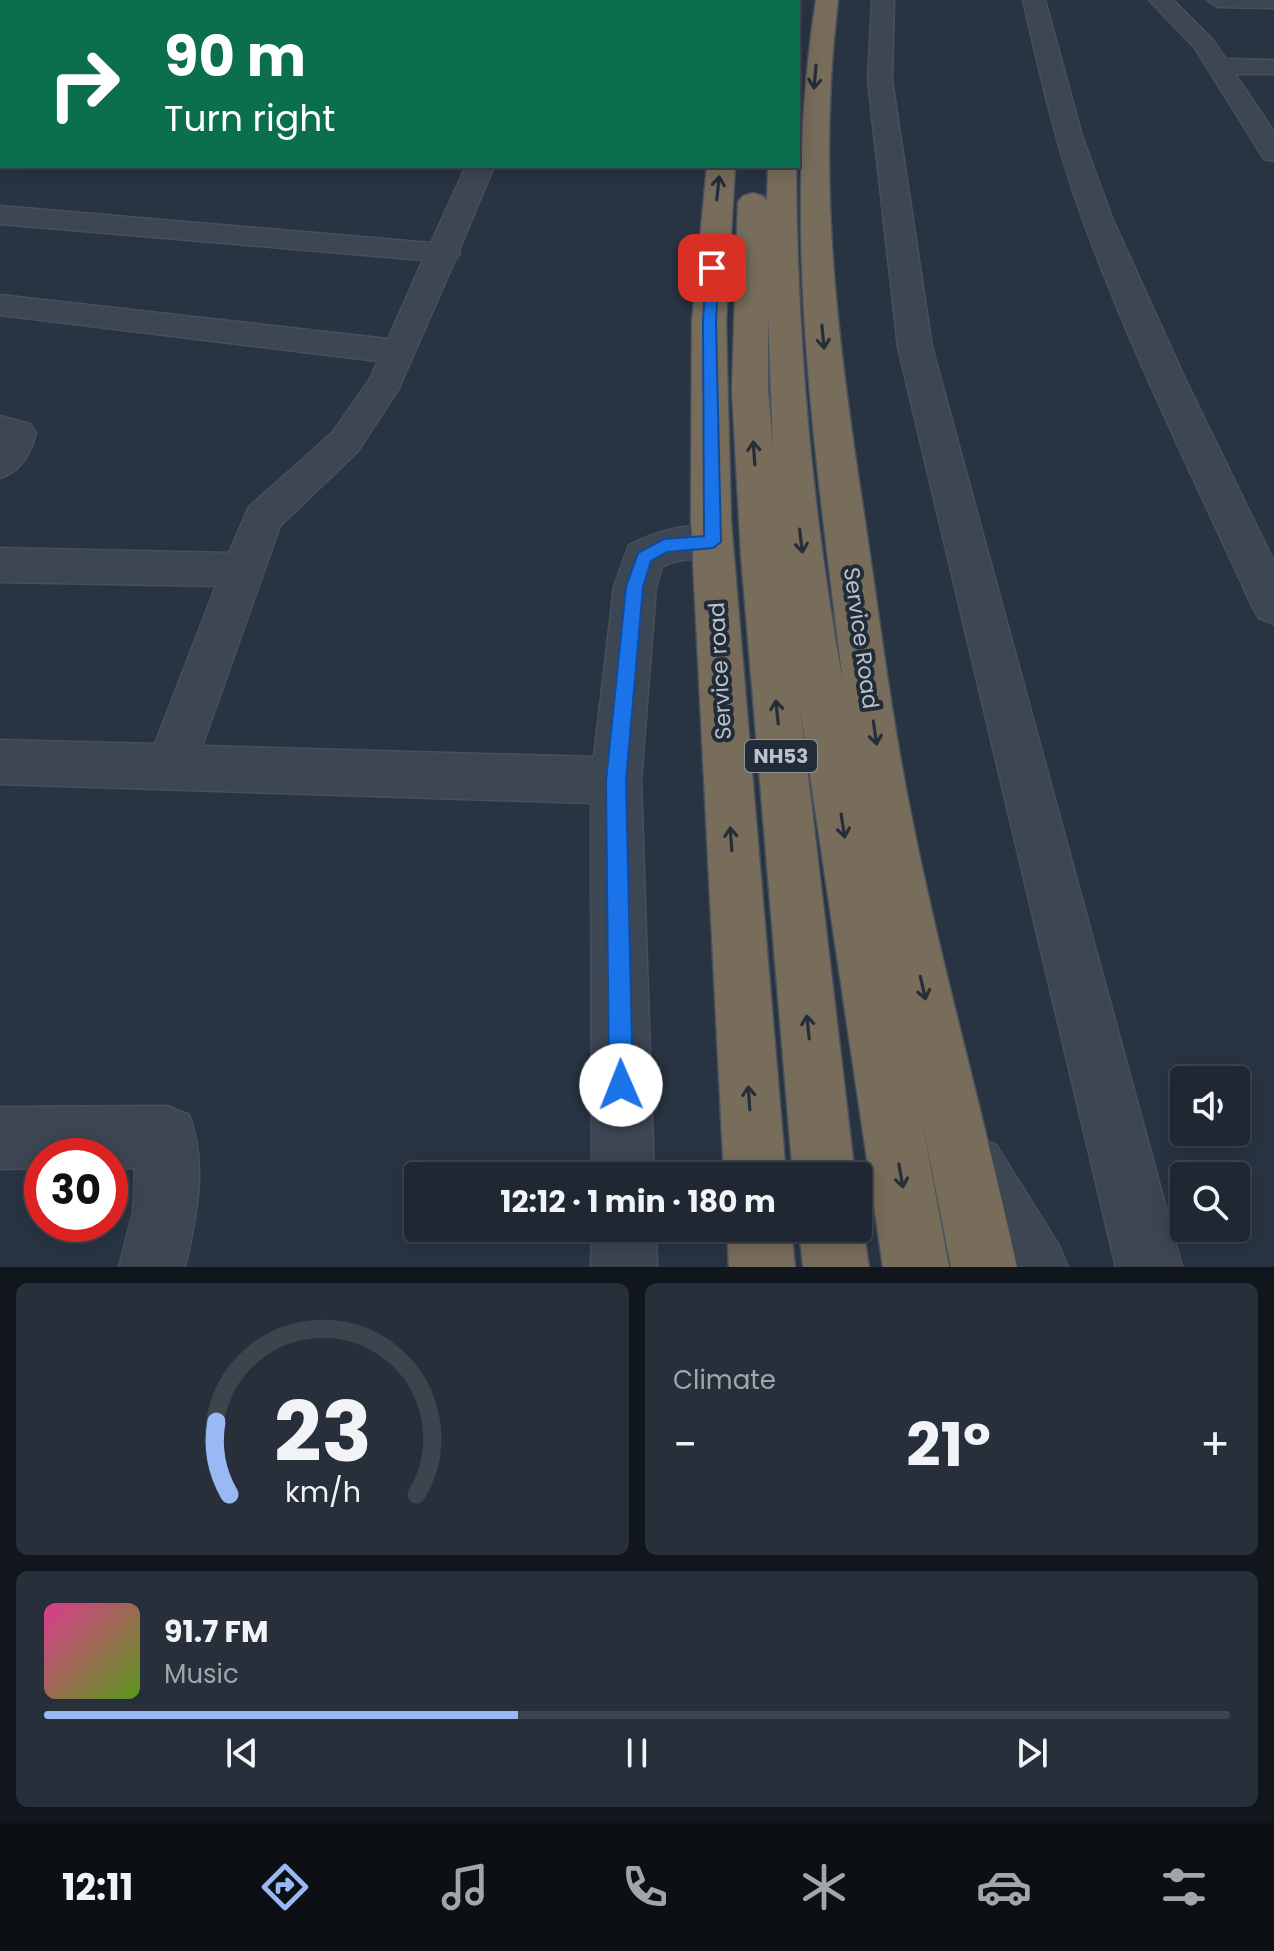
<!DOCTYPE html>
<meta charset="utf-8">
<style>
:root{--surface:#1f2732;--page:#272f3a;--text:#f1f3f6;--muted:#a1a5ac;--line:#3c444d;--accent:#98b9f4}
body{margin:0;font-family:Poppins,sans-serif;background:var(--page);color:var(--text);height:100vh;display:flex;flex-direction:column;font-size:30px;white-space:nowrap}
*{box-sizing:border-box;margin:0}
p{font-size:26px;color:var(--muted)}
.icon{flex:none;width:44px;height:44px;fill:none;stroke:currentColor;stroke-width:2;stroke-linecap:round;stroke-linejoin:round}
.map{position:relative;height:1267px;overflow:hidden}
.details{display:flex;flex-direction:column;gap:16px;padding:16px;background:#11151c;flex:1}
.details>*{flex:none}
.top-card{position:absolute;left:0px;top:0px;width:800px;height:168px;box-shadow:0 4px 20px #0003,0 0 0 2px var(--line);background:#0b6e4f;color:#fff;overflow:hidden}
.fabs{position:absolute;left:1170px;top:1066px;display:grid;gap:16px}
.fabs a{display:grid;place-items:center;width:80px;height:80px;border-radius:8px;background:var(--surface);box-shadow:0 4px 20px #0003,0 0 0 2px var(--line);font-size:40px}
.speed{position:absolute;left:24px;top:1138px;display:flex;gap:16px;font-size:40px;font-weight:700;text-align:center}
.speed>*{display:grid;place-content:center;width:104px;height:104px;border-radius:50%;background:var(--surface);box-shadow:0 4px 20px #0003,0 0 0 2px var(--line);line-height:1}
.speed .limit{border:12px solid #d22;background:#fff;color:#111}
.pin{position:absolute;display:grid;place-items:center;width:68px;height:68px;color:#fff;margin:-34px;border-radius:16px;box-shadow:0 4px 12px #0006}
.me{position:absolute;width:88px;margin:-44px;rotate:359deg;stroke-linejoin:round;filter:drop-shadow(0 0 6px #0008)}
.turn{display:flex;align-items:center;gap:28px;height:168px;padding:0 32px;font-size:36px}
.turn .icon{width:104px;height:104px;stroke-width:2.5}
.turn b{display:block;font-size:56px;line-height:68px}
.big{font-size:60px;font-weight:700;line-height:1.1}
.details .widget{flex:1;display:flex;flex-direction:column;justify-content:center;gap:12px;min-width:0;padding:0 28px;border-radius:12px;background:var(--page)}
.details .dial{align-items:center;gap:0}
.dial svg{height:208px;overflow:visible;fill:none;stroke:var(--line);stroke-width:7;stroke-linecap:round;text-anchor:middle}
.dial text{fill:var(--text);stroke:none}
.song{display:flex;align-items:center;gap:24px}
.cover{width:96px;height:96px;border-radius:12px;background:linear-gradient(135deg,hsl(330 70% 55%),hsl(90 70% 35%))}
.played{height:8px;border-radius:4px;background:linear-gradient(90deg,var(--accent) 40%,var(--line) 40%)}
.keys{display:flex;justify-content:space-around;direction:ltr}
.heat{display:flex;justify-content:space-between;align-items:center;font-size:44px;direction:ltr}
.details .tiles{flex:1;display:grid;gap:16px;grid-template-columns:1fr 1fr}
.widget:last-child{grid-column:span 2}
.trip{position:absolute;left:404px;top:1162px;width:468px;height:80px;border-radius:8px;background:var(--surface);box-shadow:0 4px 20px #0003,0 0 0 2px var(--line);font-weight:700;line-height:80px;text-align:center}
.tab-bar{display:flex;height:128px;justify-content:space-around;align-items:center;background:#0c1014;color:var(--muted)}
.tab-bar .icon{width:56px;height:56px}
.tab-bar .selected{color:var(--accent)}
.tab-bar b{font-size:36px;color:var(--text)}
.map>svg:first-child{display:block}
</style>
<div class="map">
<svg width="1274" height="1267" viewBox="0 0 1274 1267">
<rect width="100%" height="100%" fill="#293443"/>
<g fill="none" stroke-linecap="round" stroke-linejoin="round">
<!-- minor casing -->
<g stroke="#474f5c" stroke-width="3">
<path id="minor" d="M 0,0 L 22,0 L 2,2 L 2,7 Z
M 151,0 L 175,0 L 150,2 Z
M 292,0 L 315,0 L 291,2 Z
M 872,0 L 894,0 L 892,80 L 932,347 L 1182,1267 L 1116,1267 L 898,347 L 868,80 Z
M 1023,0 L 1045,0 L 1082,136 L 1112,218 L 1186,381 L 1274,562 L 1274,624 L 1259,618 L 1252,606 C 1194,478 1130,350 1082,217 C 1056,146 1040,73 1023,0 Z
M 1149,0 L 1173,0 L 1212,39 L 1226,59 L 1274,60 L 1274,74 L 1235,74 L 1274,132 L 1274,161 L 1264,159 L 1195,48 Z
M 1207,0 L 1274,0 L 1274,8 L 1218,7 Z
M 0,124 L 2,124 L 0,141 Z
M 466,166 L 494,166 L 459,250 L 460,253 L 455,260 L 398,390 L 358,451 L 280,526 L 202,746 L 594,757 L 614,587 L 629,545 C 659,530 695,520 727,531 L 733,542 L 727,553 C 706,560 681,556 662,567 L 656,587 L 641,781 L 654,1176 L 592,1176 L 591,803 L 0,784 L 0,740 L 155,744 L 216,586 L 0,582 L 0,548 L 229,553 L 249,507 L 332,433 L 370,379 L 378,361 L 0,315 L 0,295 L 388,339 L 423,260 L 0,224 L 0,206 L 431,243 Z
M 0,416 L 30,424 L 36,433 C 31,453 20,472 0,478 Z
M 167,1106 L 189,1115 C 208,1163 196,1219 185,1267 L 119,1267 L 133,1212 L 135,1168 L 110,1168 L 110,1156 L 42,1156 L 42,1168 L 0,1169 L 0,1107 Z
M 974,1136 L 996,1145 L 1058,1244 L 1068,1267 L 998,1267 L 952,1189 L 943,1167 L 952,1145 Z
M 592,1228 L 656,1228 L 657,1267 L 591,1267 Z"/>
</g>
<!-- highway casing -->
<g stroke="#48515d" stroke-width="3">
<path id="highway" d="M 737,0 L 759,0 L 759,2 L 737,2 Z
M 816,0 L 838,0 C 817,174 836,330 862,501 C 878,606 890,711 911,814 C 941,966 984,1115 1017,1267 L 951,1267 L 921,1115 L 949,1267 L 883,1267 L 800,707 L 855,1176 L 793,1176 L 741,555 L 732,390 L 738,202 L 743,196 L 753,193 L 763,196 L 767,201 L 768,166 L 796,166 C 797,339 812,513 843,683 C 816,455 780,229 816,0 ZM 768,316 L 773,448 L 768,390 Z
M 707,166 L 735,166 L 726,322 L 731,521 L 786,1176 L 724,1176 L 691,521 L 692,322 Z
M 858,1215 L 863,1228 L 869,1267 L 803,1267 L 799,1228 L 858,1228 Z
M 727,1228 L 791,1228 L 795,1267 L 729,1267 Z"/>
</g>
<!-- minor -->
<use href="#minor" fill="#3d4653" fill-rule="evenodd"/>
<!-- highway -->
<use href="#highway" fill="#786d5b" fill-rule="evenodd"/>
</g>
<!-- one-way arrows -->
<defs><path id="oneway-shaft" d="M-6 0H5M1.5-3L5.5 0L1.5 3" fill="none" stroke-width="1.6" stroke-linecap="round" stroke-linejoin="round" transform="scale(2)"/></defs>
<g stroke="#262e3a">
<use href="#oneway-shaft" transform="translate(815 77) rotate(95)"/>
<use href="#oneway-shaft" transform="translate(718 188) rotate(-84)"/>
<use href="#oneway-shaft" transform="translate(823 337) rotate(85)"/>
<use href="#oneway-shaft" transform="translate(754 453) rotate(-94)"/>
<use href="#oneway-shaft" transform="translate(801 541) rotate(83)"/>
<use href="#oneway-shaft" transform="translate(777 712) rotate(-96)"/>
<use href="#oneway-shaft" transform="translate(875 733) rotate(82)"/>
<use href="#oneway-shaft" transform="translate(843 826) rotate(81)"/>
<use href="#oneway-shaft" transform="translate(731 839) rotate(-94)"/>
<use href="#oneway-shaft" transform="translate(923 988) rotate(77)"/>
<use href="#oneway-shaft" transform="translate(808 1027) rotate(-96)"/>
<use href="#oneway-shaft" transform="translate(749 1098) rotate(-94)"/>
<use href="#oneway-shaft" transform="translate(901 1176) rotate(80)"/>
</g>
<!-- route -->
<path fill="#1a73e8" stroke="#114b97" stroke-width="2" d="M 712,265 L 719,268 L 716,322 L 721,542 L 713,548 L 667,552 L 651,561 L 643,587 L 626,781 L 633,1085 L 630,1094 L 621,1097 L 612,1094 L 609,1085 L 606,781 L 626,587 L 638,553 L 664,539 L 704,536 L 703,322 L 706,268 Z"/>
<g text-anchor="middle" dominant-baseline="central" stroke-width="8" stroke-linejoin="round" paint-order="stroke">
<!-- shield labels -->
<rect fill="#222b38" stroke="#8d94a0" stroke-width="2" x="745" y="740" width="72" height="32" rx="6"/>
<g font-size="20" font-weight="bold" fill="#bbc1cc">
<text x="781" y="756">NH53</text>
</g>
<!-- street labels -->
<g font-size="22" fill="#bbc1cc" stroke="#222b38">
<text transform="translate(861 638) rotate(82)">Service Road</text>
<text transform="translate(720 671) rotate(-93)">Service road</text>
</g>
</g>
</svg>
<div class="fabs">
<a><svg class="icon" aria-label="sound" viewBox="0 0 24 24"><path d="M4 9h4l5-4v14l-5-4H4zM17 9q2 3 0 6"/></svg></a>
<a><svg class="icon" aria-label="search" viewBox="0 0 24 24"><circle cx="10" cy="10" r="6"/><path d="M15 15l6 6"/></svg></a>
</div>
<div class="speed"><div class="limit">30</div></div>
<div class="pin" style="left:712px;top:268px;background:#d93025"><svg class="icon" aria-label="arrive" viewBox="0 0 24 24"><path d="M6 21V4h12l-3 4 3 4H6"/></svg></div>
<svg class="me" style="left:621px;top:1085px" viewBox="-20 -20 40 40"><circle r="19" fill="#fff"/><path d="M0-13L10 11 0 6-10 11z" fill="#1a73e8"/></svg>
<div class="trip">12:12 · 1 min · 180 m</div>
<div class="top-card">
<div class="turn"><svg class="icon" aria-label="right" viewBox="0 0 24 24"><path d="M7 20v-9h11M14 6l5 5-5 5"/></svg><div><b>90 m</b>Turn right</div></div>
</div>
</div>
<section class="details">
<div class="tiles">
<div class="widget dial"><svg viewBox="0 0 100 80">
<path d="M14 69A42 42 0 1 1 86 69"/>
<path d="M14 69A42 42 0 0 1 9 41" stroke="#98b9f4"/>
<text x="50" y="56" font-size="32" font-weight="700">23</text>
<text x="50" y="72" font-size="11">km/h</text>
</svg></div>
<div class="widget"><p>Climate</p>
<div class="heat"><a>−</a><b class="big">21°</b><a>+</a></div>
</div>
<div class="widget">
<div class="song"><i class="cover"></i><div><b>91.7 FM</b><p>Music</p></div></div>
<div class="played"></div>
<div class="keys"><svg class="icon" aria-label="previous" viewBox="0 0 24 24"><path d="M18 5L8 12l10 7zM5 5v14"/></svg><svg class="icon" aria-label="pause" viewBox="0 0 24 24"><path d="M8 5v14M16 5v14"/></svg><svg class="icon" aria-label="next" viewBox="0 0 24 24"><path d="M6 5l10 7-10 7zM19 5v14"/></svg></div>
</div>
</div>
</section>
<nav class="tab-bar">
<b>12:11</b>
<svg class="icon selected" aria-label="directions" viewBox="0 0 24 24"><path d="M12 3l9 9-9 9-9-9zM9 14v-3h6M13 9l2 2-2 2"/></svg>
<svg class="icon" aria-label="music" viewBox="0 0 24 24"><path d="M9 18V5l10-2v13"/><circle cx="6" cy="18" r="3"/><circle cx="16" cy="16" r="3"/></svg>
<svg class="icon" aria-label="phone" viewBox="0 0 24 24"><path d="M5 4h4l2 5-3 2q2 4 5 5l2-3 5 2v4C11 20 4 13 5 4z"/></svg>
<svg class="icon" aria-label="climate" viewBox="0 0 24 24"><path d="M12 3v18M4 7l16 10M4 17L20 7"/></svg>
<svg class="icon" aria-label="car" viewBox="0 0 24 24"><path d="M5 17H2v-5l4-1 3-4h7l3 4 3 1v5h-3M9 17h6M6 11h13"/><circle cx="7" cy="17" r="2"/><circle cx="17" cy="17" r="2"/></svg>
<svg class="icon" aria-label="filters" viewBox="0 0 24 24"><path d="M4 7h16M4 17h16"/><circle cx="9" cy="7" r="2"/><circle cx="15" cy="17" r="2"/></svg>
</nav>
